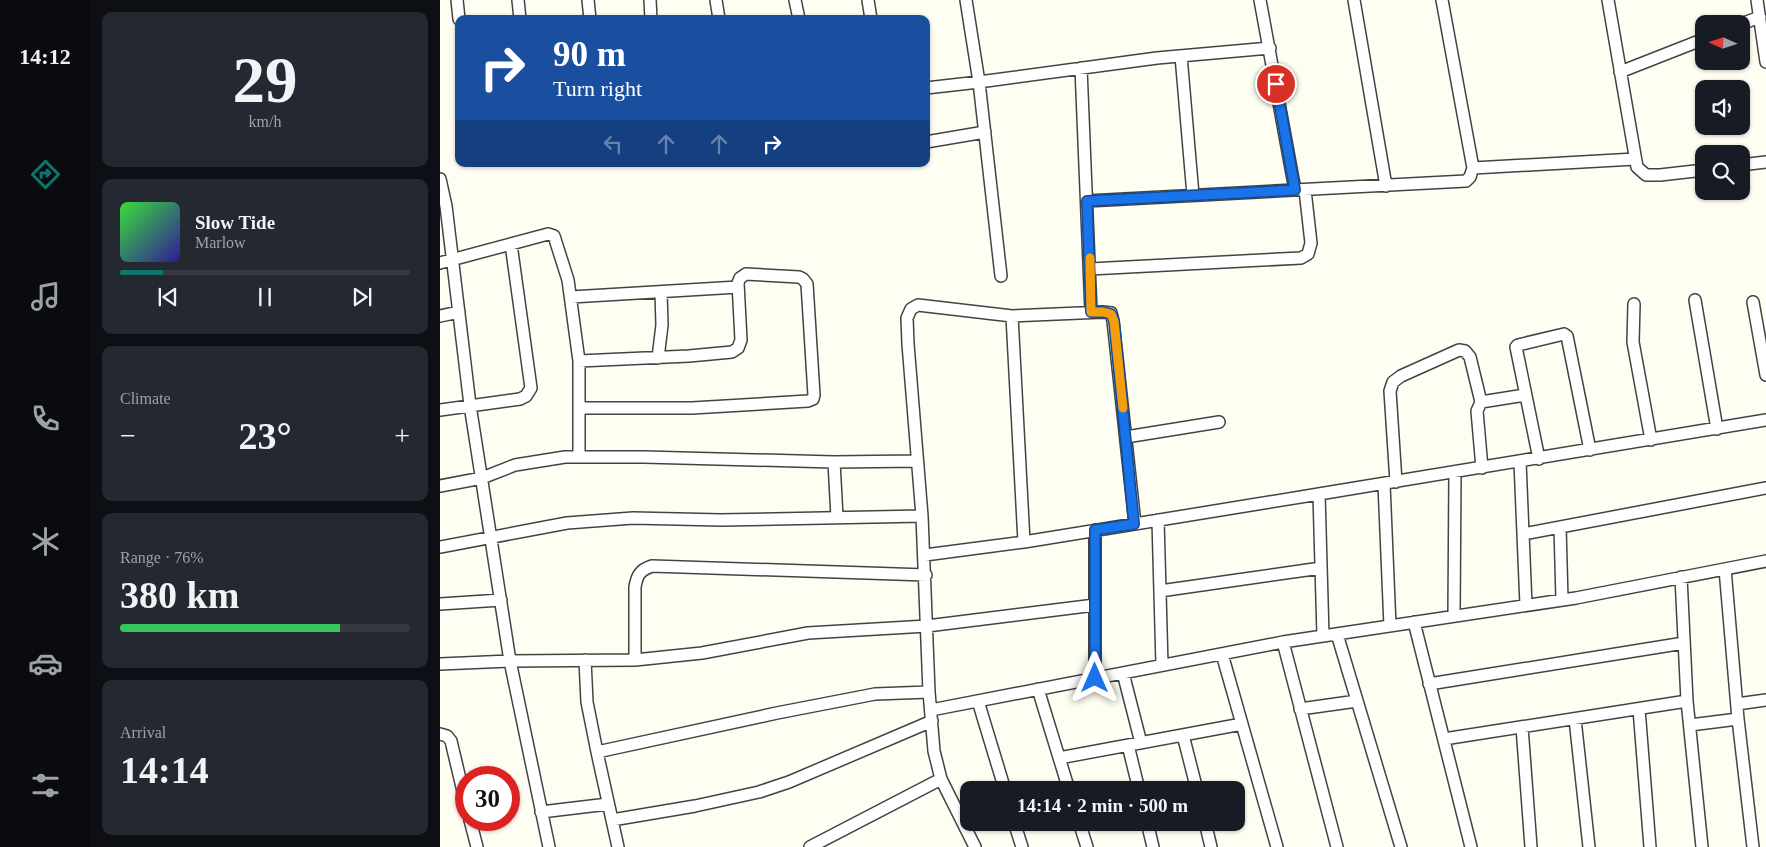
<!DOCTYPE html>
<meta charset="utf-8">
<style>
:root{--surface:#171b24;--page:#242831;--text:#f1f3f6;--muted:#9ea1a6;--line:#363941;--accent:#0f766e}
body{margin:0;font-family:"Times New Roman",serif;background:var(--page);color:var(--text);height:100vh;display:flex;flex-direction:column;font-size:19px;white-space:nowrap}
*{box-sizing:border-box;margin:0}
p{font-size:16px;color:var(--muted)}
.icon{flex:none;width:28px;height:28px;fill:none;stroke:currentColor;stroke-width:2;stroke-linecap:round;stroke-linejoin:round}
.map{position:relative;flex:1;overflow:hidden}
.panel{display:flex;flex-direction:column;gap:12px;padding:12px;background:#0d0f14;width:350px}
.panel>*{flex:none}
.top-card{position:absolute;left:15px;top:15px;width:475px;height:152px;border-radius:10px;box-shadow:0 1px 4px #0004;background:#1a4fa0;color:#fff;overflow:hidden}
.needle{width:32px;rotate:273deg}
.tools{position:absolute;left:1255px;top:15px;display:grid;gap:10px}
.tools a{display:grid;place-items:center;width:55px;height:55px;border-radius:10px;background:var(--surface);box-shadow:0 1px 4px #0004;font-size:25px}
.speed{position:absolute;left:15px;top:766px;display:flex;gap:10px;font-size:25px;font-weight:700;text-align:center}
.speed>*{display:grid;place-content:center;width:65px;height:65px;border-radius:50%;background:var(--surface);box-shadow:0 1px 4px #0004;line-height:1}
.speed .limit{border:8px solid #d22;background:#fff;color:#111}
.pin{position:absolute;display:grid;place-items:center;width:42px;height:42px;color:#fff;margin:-21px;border:2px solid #fff;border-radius:50%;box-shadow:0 1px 5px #0007}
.me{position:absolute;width:55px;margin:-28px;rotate:0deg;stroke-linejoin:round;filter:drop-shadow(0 0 4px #0008)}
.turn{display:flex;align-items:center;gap:18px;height:105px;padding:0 15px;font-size:22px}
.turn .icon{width:65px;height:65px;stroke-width:2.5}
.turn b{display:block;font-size:35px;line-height:42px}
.lanes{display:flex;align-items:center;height:48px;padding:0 15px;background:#0003;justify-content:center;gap:25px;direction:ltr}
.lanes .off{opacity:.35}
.big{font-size:38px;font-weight:700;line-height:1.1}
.panel .card{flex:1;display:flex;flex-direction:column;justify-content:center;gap:8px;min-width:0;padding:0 18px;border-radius:10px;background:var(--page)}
.panel .dial{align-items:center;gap:0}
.dial b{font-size:65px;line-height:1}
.song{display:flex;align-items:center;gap:15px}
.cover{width:60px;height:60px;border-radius:8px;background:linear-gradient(135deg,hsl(120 70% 55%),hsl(250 70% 35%))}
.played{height:5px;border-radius:2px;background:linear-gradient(90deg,var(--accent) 15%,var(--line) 15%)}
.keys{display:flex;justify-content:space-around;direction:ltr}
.heat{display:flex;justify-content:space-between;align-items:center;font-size:28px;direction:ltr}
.charge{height:8px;border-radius:4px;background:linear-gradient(90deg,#34c759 76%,var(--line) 0)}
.trip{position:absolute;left:520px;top:781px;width:285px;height:50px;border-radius:10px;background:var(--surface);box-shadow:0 1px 4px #0004;font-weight:700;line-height:50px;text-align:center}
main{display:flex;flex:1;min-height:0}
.menu{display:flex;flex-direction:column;width:90px;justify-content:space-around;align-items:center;background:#090b0e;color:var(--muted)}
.menu .icon{width:35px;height:35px}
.menu .selected{color:var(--accent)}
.menu b{font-size:22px;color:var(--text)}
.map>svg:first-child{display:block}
</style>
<main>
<nav class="menu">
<b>14:12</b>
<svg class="icon selected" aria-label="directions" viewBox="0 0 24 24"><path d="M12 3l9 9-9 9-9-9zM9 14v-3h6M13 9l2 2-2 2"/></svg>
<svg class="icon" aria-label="music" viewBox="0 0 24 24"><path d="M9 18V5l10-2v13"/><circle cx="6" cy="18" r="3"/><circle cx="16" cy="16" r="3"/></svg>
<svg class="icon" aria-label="phone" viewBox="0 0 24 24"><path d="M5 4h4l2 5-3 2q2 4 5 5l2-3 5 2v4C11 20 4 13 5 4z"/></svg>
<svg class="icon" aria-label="climate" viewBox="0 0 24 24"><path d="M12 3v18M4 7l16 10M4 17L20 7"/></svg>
<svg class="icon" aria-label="car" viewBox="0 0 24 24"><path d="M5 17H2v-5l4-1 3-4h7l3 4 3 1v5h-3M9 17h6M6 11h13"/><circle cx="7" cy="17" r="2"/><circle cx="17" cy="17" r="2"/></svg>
<svg class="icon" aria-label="filters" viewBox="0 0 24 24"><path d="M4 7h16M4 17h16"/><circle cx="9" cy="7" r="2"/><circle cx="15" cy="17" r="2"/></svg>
</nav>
<section class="panel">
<div class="card dial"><b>29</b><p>km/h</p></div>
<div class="card">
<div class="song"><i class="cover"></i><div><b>Slow Tide</b><p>Marlow</p></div></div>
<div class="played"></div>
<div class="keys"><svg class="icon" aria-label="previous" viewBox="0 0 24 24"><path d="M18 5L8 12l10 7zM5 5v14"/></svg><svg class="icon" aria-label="pause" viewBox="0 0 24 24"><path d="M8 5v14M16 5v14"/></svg><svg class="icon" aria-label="next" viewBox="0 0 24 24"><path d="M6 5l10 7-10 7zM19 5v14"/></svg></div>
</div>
<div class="card"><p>Climate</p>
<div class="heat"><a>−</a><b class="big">23°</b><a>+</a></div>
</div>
<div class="card"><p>Range · 76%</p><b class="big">380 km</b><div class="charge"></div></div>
<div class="card"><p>Arrival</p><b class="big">14:14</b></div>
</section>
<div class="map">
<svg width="1326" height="847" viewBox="0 0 1326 847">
<rect width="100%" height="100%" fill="#fffef3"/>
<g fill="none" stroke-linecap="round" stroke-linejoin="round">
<!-- minor casing -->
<g stroke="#434343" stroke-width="14">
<path id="minor" d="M 17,0 L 19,19
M 78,0 L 80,19
M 148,0 L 150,19
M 210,0 L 211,19
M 276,0 L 279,19
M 355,0 L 359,19
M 428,0 L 431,19
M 526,0 L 539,82 L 561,276
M 820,0 L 855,190
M 914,0 L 946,186
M 1168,0 L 1197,167 L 1206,175 L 1220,175 L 1264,170
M 1317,0 L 1326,62
M 1301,24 L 1320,17
M 741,56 L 753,195
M 641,68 L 651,312
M 1180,72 L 1264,39
M 486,88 L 539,82 L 717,58 L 830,48
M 486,142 L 545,132
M 1301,165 L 1326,162
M 1033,168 L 1195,159
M 0,179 L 6,206 L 30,405 L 70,661 L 109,847
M 647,201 L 1026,181 L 1030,177 L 1033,168 L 1002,0
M 0,263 L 108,234 L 114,236 L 128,280 L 139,361 L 139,457
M 650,269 L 861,258 L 868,254 L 871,243 L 865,190
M 131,297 L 298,287
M 1255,300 L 1277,429
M 1313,302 L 1326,375
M 1194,304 L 1193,342 L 1211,440
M 0,316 L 19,312
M 572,316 L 584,542
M 218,358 L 222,325 L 221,292
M 1041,402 L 1085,395
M 139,408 L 252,408 L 368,401 L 373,399 L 374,395 L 367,284 L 363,279 L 359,277 L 306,274 L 300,278 L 298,283 L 301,340 L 298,348 L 292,352 L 249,356 L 139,361
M 0,410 L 80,399 L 86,396 L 91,388 L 71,244
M 686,437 L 779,422
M 1099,459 L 1076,347 L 1078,345 L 1124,334 L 1127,336 L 1150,450
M 394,462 L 397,517
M 1080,462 L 1086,605
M 956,482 L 950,391 L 953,382 L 961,376 L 1019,350 L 1025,351 L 1030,357 L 1041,402 L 1037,411 L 1042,468
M 944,484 L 950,626
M 0,486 L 42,478 L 75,465 L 125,457 L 204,457 L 394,462 L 477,461
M 879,494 L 883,636
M 718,520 L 722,665
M 1120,527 L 1122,600
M 655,530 L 655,678
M 1083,534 L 1326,488
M 0,547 L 127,523 L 193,518 L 281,520 L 482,516
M 485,555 L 584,542 L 879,494 L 1326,420
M 1285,569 L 1298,719 L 1313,847
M 1241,577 L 1247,701 L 1262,847
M 720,591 L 881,568
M 0,604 L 61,600
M 1014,616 L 1015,472
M 974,622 L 1031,847
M 897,634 L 961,847
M 843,642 L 897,847
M 782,654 L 837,847
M 145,660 L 147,702 L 157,752 L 178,847
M 195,660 L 195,587 C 197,575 200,570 212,566 L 486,575
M 0,664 L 70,661 L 195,660 L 262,653 L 368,633 L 487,626 L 655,605
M 683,673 L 701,743
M 989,684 L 1244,643
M 598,689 L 629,790
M 538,701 L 565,790
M 1297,704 L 1326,700
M 860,709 L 917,701
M 1199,709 L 1210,847
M 491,710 L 843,642 L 1136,598 L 1326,561
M 1135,719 L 1149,847
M 1250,725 L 1298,719
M 1082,727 L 1091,847
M 0,734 L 7,736 L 11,741 L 26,804
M 743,735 L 757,790
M 1004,739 L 1247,701
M 688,745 L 699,790
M 157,752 L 337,713 L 435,694 L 489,692
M 619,758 L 802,724
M 101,812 L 168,804
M 30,820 L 37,847
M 172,820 L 255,806 L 319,792 L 349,782 L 492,721
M 574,822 L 582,847
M 639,822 L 647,847
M 707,822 L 713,847
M 765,822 L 771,847
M 370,847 L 501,779
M 535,847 L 501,779 L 494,751 L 489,692 L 482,516 L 468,344 L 467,318 L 471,309 L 478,305 L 572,316 L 663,312 L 671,313 L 673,321 L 695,524"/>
</g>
<!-- minor -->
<use href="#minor" stroke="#fff" stroke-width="11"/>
</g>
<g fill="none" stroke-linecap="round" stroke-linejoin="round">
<!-- route casing -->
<g stroke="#114b97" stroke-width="12">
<path id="route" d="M 655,678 L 655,530 L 694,524 L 674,321 L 671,314 L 663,312 L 651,312 L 647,201 L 855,190 L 836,84"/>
</g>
<!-- route -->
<use href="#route" stroke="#1a73e8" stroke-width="9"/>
<!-- slow -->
<path stroke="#f59e0b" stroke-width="9" d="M 650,258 L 651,312 L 663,312 L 671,314 L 674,321 L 683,408"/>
</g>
</svg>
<div class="tools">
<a><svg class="needle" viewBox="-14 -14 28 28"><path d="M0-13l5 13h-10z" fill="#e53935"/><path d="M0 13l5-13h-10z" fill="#9ea1a6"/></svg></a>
<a><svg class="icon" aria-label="sound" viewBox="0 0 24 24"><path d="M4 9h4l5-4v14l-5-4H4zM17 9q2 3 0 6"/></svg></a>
<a><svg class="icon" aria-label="search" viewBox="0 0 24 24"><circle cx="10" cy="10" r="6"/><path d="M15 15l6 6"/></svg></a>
</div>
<div class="speed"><div class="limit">30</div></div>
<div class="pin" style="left:836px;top:84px;background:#d93025"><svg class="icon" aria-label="arrive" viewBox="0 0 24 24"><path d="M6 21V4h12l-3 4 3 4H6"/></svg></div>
<svg class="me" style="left:655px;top:678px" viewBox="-20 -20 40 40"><path d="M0-17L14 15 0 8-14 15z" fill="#1a73e8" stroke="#fff" stroke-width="4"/></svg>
<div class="trip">14:14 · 2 min · 500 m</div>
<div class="top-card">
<div class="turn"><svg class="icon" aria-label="right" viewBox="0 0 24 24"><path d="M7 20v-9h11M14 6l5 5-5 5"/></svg><div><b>90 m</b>Turn right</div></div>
<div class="lanes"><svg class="icon off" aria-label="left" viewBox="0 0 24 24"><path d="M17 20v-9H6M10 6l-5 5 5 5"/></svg><svg class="icon off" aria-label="ahead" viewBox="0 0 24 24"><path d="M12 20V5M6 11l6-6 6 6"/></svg><svg class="icon off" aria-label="ahead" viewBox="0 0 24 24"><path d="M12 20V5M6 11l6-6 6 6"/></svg><svg class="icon" aria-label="right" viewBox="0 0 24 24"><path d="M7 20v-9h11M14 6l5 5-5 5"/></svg></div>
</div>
</div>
</main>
